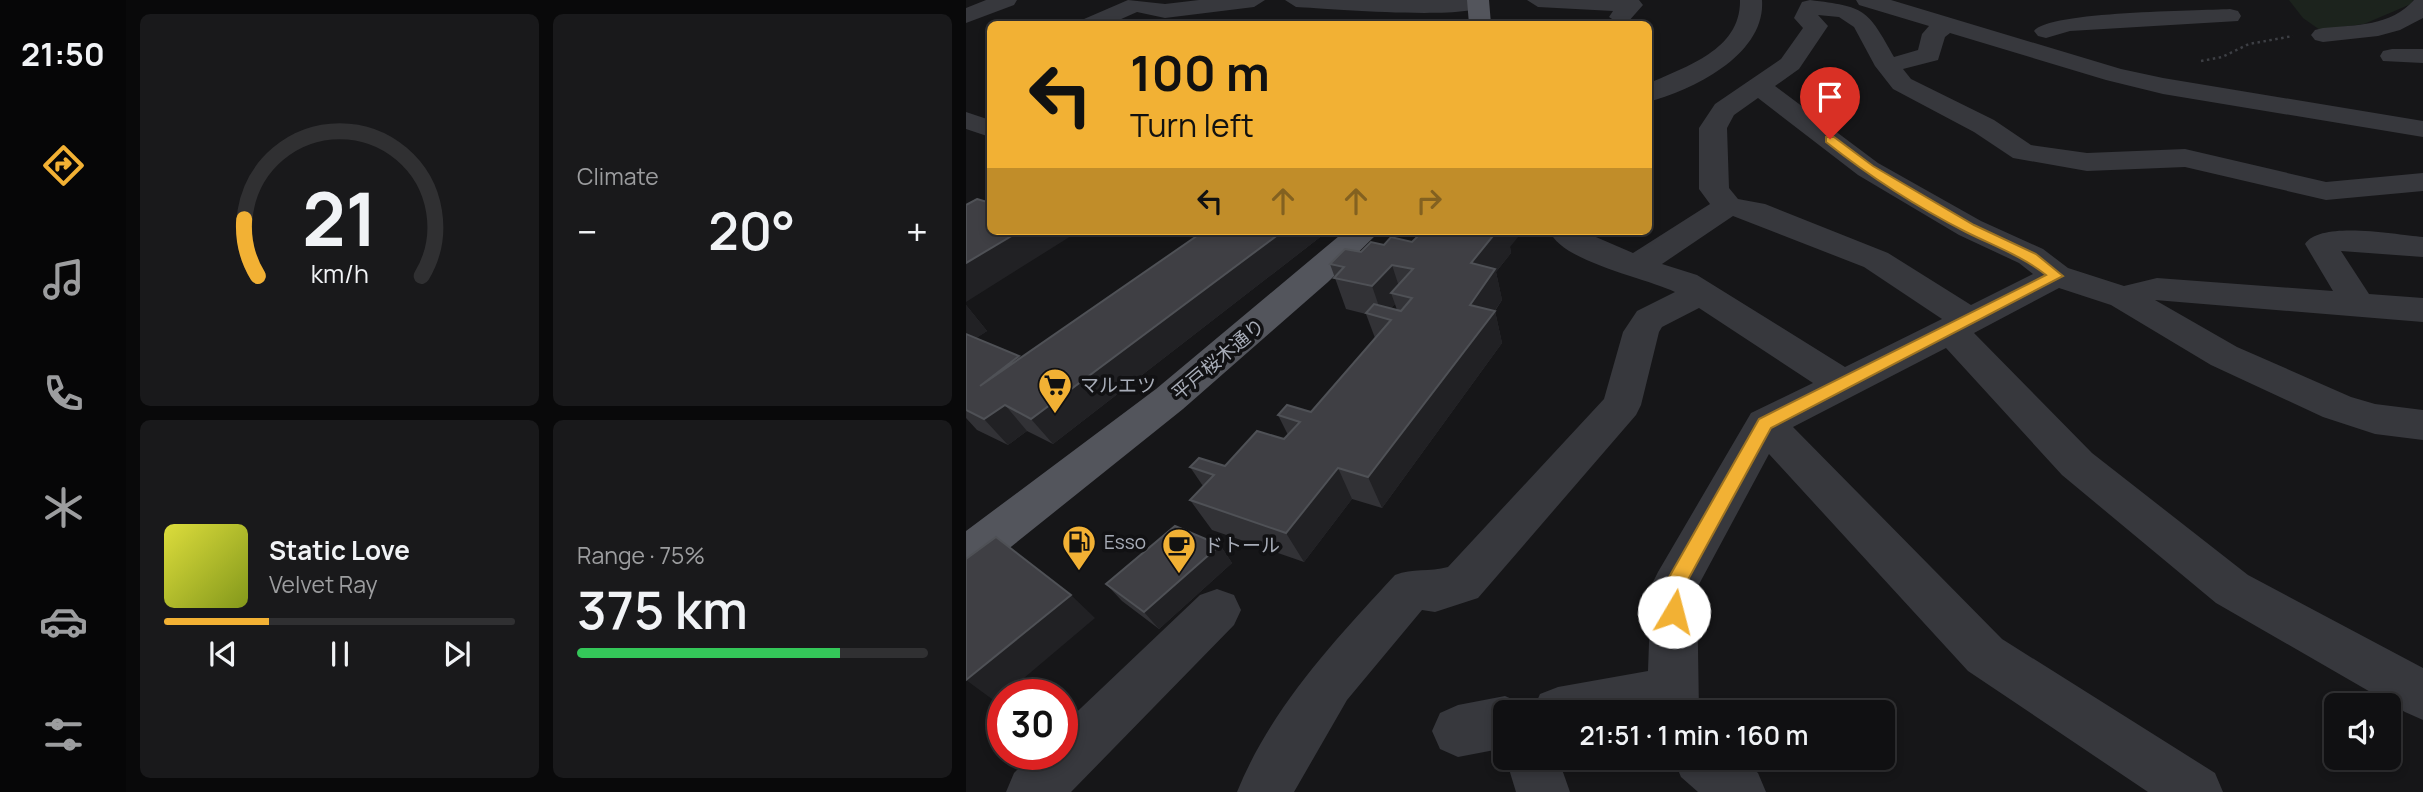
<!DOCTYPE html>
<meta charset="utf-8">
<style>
:root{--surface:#101012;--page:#19191b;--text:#f1f3f6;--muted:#9c9d9f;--line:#303032;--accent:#f2b134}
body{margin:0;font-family:Manrope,"Noto Sans JP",sans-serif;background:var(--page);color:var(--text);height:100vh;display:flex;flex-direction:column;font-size:26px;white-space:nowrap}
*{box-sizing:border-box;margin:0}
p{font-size:23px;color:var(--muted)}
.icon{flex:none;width:38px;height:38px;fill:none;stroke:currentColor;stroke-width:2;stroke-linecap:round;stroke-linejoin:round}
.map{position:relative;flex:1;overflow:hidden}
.drawer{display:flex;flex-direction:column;gap:14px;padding:14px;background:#09090a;width:840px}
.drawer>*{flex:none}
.hud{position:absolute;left:21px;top:21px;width:665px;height:214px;border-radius:10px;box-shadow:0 4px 10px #0003,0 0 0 2px var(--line);background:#f2b134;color:#111;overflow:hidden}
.controls{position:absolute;left:1358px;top:693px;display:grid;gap:14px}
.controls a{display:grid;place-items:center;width:77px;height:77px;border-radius:10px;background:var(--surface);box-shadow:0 4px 10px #0003,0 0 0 2px var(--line);font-size:35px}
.speed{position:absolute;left:21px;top:679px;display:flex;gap:14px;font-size:35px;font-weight:700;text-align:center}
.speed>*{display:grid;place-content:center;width:91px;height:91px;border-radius:50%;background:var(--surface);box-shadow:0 4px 10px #0003,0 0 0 2px var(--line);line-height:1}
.speed .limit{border:10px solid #d22;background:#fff;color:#111}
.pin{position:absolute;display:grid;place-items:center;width:60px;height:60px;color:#fff;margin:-72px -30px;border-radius:50% 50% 50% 0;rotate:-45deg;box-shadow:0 0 7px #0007}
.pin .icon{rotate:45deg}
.me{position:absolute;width:77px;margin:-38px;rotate:8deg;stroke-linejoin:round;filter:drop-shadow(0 0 5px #0008)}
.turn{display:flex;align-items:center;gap:24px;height:147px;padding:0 28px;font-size:32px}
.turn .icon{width:91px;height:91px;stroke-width:2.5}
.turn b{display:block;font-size:49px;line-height:60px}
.lanes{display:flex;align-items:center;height:66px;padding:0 28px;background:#0003;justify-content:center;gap:35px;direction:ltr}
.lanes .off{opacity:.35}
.big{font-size:52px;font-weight:600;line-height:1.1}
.drawer .widget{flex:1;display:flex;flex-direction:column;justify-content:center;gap:10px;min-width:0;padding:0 24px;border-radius:10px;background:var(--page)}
.drawer .dial{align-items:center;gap:0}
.dial svg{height:182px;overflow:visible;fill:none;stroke:var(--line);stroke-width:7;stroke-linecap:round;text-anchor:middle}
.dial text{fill:var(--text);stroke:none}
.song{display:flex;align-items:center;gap:21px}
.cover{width:84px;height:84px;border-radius:10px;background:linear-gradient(135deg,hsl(60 70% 55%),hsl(70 70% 35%))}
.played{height:7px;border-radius:4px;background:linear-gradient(90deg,var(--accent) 30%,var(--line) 30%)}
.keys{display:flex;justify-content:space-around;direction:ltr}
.heat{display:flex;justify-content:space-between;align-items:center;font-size:38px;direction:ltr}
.charge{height:10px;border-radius:5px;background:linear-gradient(90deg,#34c759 75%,var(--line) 0)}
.drawer .tiles{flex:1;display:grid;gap:14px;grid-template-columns:repeat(2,1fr)}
.trip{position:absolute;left:527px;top:700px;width:402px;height:70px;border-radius:10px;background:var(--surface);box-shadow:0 4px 10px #0003,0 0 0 2px var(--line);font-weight:600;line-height:70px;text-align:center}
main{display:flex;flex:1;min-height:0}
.tabs{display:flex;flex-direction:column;width:126px;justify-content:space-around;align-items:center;background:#060607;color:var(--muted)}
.tabs .icon{width:49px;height:49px}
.tabs .active{color:var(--accent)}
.tabs b{font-size:32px;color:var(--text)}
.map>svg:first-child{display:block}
</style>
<main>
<nav class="tabs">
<b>21:50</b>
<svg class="icon active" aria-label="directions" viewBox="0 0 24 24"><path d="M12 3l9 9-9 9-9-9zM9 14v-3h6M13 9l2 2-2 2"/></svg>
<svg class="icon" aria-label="music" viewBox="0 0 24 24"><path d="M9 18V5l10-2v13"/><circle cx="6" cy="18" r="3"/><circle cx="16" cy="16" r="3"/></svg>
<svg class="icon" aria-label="phone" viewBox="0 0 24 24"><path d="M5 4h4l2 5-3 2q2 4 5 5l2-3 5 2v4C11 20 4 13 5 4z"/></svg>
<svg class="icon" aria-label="climate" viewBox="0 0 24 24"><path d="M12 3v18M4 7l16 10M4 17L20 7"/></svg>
<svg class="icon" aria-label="car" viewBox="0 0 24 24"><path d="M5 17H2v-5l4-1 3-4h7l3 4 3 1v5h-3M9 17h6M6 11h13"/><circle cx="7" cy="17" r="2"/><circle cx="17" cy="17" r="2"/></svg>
<svg class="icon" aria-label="filters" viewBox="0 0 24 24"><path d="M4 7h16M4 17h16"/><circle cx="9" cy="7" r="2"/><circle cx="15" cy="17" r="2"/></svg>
</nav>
<section class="drawer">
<div class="tiles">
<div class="widget dial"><svg viewBox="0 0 100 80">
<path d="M14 69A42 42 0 1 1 86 69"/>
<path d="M14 69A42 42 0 0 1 8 44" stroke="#f2b134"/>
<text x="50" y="56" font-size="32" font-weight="700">21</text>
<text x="50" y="72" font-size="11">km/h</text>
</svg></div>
<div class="widget"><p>Climate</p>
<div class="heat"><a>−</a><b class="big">20°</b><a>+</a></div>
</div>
<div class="widget">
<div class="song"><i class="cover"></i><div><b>Static Love</b><p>Velvet Ray</p></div></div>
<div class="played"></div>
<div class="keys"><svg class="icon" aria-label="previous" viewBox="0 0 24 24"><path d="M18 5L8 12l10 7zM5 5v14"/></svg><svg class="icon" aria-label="pause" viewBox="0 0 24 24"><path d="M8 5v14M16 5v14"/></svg><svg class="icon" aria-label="next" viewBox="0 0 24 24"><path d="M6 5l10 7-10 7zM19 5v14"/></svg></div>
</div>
<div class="widget"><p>Range · 75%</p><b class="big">375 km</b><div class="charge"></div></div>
</div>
</section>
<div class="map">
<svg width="1457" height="792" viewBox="0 0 1457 792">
<rect width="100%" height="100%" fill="#161618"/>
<!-- green -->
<path fill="#1c231d" d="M 1323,0 L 1447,0 L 1445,4 L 1398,24 L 1354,30 L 1337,18 Z"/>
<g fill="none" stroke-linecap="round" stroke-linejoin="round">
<!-- path -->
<path stroke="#3d3f44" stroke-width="2.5" stroke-dasharray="2.5 3.5" stroke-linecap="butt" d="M 1235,61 L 1256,57 L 1283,44 L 1327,36"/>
<!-- minor -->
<path fill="#37383d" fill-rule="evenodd" d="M 20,0 L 51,0 L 48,5 L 0,23 L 0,8 Z
M 162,0 L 199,4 L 233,0 L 299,0 L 288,7 L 199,18 L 171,12 L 144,24 L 114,24 L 118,19 Z
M 319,0 L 521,0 L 523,3 C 510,22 359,8 330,7 Z
M 561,0 L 673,0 L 677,5 L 662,22 L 654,24 L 643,17 L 647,11 L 572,7 Z
M 774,0 L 796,0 C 800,54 728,90 682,102 L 682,84 C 721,66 775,50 774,0 Z
M 844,0 C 899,7 901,8 928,57 L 952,50 L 956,34 L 963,26 L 893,5 L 890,0 L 925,0 L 1155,69 L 1197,78 L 1457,121 L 1457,137 L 1197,94 L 1140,80 L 984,33 L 979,37 L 972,60 L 937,69 L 945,79 L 1028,120 L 1065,145 L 1121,153 L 1219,149 L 1360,182 L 1457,173 L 1457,191 L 1360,200 L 1219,167 L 1121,171 L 1047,158 L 1008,132 L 927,89 L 909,66 L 888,27 L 873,17 L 852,15 L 862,26 L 833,69 L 809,86 L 912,163 L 1015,221 L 1077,249 L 1102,268 L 1158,286 L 1191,278 L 1367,291 L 1339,244 C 1355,220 1430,235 1457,237 L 1457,257 L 1375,251 L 1403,294 L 1457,298 L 1457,322 L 1189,300 L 1271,347 L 1385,397 L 1409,404 L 1457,410 L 1457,440 L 1409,434 L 1357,417 L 1245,365 L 1145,305 L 1093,288 L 1008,333 L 1126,453 L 1282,575 L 1457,668 L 1457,720 L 1439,712 L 1250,603 L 1096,475 L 980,348 L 827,427 L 1036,639 L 1249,773 L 1257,792 L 1182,792 L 1002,671 L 803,454 L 731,588 L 733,712 L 566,712 L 574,694 L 592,687 L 682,671 L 685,586 L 692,572 L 785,413 L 847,383 L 733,308 L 696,327 L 693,332 L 675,405 L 670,415 L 512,598 L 469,612 L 456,610 L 381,700 L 328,792 L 271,792 C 305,708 368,641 429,575 C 447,568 463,572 482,567 L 638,399 L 657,332 L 671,311 L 709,292 C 680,278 594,261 584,231 L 616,231 L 667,253 L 744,204 L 733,189 L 733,128 L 749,104 L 815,59 L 837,28 L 828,18 L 836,2 ZM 792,98 L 892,175 L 993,235 L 1053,263 L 1067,274 L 1005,305 L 922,253 L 799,204 L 772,199 L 763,188 L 761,128 L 768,115 ZM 767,216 L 898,267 L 976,319 L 879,367 L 731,275 L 696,264 Z
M 1448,0 L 1457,0 L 1457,18 L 1434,30 L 1412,36 L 1357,42 L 1349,40 L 1345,35 L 1349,30 L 1357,28 C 1390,25 1425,26 1448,0 Z
M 1264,9 L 1272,11 L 1275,16 L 1272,21 L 1104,31 L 1080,38 L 1072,36 L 1068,31 C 1082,11 1233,11 1264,9 Z
M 1426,49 L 1457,49 L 1457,63 L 1417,61 L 1414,56 L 1417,51 Z
M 0,112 L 24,120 L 24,137 L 0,129 Z
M 251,589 L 268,595 L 275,610 L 268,625 L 105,792 L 40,792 L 48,773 L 67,754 L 96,754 L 96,726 L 234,595 Z
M 539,696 L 557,704 L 561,712 L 539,712 L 539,748 L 492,757 L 474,749 L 466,731 L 474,713 L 492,705 Z
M 539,756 L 592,758 L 604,792 L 550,792 Z
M 707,758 L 775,758 L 792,773 L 800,792 L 732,792 L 715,777 Z"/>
<!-- major -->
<path fill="#53555c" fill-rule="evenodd" d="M 501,0 L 523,0 L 525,24 L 503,24 Z
M 379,231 L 414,231 L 362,282 L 217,409 L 16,570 L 0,575 L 0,531 L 190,389 Z"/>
</g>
<!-- wall -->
<path fill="#323236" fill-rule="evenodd" d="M 238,231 L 362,231 L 87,444 L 61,431 L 42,445 L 11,430 L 0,418 L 0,305 L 21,331 L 10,338 L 55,358 Z
M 446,242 L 544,247 L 545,253 L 530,272 L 536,300 L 529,311 L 536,343 L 416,508 L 386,499 L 338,562 L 246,530 L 224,500 L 237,486 L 224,467 L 259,466 L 318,439 L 322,435 L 312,415 L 345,412 L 409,338 L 400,314 L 380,309 L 364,264 L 418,245 ZM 429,304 L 431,310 L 425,308 Z
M 254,545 L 266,563 L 193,629 L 156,601 L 140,584 Z"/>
<!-- shaded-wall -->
<path fill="#212124" d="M 54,231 L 113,231 L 0,302 L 0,263 Z
M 317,231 L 362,231 L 87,444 L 65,419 Z
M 531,231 L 557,231 L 544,247 L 545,253 L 530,272 L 536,300 L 525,316 L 529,311 L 536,343 L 416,508 L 402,477 L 504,305 L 505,263 Z
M 426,265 L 436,296 L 425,293 L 429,304 L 417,318 L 406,286 Z
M 0,305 L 21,331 L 0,345 Z
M 53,356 L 74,382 L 39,405 L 61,431 L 42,445 L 18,419 L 14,386 Z
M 372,468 L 386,499 L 338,562 L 320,533 Z
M 254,545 L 266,563 L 193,629 L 178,612 Z
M 105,595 L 129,618 L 38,695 L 37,695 L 37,696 L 30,702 L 0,680 Z"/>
<!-- building -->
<path fill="#3f3f44" stroke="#4f5156" stroke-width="2" d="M 11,199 L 21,202 L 24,200 L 24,231 L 54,231 L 0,263 L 0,205 Z
M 238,231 L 317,231 L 65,419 L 39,405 L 18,419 L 0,410 L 0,334 L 53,356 L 14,386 Z
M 457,231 L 531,231 L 505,263 L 529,269 L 504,305 L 529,311 L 402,477 L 372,468 L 320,533 L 224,500 L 248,475 L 224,467 L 233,458 L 259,466 L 291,431 L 318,439 L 334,422 L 312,415 L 321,405 L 345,412 L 425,320 L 400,313 L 408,304 L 435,311 L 446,298 L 425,293 L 447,269 L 426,265 L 406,286 L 368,278 L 378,267 L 364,264 L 379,249 L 395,252 L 405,242 L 418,245 L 425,237 L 446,242 Z
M 209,526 L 254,545 L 178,612 L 140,584 Z
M 30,537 L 105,595 L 0,680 L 0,559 Z"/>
<!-- route -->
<path fill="#f2b134" stroke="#9d7322" stroke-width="2" d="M 860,137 L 868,137 L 907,166 L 1008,225 L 1070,254 L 1097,276 L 805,428 L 718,587 L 715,618 L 708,621 L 701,618 L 698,586 L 793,419 L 1080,275 C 1056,256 1028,246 1000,232 C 951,207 903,176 860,142 Z"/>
<!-- icons -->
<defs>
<g id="supermarket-pin" transform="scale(1.75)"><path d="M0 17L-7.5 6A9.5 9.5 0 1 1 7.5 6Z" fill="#f2b134" stroke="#111113"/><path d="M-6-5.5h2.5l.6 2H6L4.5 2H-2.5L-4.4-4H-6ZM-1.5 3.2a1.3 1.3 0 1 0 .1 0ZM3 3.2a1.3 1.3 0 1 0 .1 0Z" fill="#111"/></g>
<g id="fuel-pin" transform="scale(1.75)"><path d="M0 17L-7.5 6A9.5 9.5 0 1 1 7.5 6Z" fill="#f2b134" stroke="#111113"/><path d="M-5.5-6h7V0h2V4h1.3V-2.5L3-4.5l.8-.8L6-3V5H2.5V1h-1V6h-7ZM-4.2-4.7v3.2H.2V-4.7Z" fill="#111"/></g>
<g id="cafe-pin" transform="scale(1.75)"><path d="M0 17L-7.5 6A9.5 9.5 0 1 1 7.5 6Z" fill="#f2b134" stroke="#111113"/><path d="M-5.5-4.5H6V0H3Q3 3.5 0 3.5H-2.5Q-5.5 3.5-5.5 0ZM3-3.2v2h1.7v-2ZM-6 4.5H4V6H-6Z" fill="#111"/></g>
</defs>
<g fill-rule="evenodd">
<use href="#supermarket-pin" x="89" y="385"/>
<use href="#fuel-pin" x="113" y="542"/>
<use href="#cafe-pin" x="213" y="545"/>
</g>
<g text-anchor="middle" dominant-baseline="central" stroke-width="7" stroke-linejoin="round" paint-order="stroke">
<!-- street labels -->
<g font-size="19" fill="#a8adb8" stroke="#111113">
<text transform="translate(252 359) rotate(-40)">平戸桜木通り</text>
</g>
<!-- poi labels -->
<g font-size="19" fill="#a8adb8" stroke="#111113" text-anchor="start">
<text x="114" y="385">マルエツ</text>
<text x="138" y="542">Esso</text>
<text x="238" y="545">ドトール</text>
</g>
</g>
</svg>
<div class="controls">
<a><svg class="icon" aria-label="sound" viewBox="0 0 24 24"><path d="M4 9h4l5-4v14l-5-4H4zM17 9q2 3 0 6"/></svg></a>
</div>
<div class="speed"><div class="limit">30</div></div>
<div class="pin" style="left:864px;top:139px;background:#d93025"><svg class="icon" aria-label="arrive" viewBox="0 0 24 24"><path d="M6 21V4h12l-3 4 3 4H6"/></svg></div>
<svg class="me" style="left:708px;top:612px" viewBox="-20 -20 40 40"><circle r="19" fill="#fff"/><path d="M0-13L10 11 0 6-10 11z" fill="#f2b134"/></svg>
<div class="trip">21:51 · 1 min · 160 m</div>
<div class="hud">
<div class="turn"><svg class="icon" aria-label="left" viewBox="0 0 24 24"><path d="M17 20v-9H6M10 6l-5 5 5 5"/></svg><div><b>100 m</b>Turn left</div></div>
<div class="lanes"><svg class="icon" aria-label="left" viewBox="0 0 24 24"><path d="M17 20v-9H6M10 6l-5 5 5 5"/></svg><svg class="icon off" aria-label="ahead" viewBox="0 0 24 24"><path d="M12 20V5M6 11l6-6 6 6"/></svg><svg class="icon off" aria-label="ahead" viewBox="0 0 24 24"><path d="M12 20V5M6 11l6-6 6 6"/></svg><svg class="icon off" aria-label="right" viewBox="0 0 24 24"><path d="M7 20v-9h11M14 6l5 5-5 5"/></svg></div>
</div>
</div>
</main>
